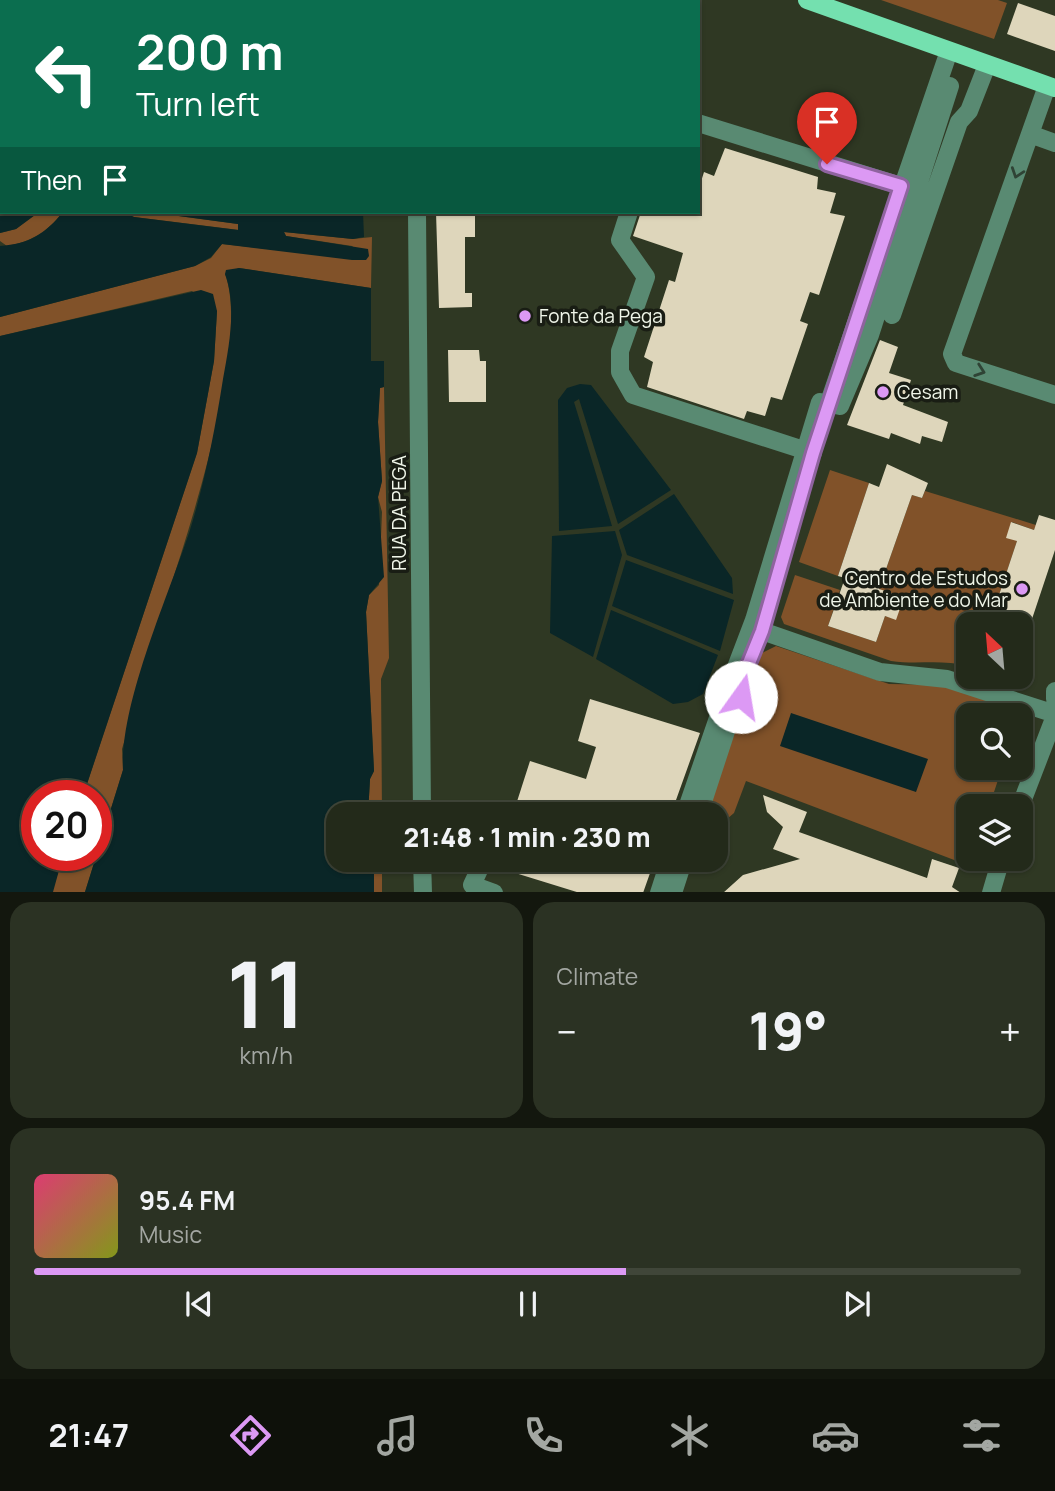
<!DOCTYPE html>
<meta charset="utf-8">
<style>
:root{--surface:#232a1a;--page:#2b3223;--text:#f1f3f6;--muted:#a3a7a2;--line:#404639;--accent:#dc99f4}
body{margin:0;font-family:Manrope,sans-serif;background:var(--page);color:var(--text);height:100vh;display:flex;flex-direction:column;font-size:26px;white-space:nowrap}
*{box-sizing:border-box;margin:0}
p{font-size:23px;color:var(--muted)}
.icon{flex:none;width:38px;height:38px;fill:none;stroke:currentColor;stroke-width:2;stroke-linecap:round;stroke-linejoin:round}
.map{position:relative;height:892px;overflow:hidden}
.details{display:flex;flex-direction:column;gap:10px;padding:10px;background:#13170e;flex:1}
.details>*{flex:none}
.banner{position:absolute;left:0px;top:0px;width:700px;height:214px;box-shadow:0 2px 5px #0004,0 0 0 2px var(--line);background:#0b6e4f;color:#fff;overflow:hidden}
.needle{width:46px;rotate:334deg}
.tools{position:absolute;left:956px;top:612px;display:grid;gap:14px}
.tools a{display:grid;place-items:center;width:77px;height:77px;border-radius:14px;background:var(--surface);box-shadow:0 2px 5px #0004,0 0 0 2px var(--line);font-size:35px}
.speed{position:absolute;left:21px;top:780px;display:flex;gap:14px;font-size:35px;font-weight:700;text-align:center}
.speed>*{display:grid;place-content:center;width:91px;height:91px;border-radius:50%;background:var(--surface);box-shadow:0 2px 5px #0004,0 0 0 2px var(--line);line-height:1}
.speed .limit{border:10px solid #d22;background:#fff;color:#111}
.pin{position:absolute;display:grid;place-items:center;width:60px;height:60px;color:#fff;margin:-72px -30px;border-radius:50% 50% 50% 0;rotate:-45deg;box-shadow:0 0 7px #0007}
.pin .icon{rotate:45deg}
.me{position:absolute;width:77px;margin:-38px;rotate:13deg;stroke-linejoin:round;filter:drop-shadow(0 0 5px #0008)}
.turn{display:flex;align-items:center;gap:24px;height:147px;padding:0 21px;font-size:32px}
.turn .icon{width:91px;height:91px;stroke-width:2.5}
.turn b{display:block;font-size:49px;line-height:60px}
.then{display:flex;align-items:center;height:66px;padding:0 21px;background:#0003;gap:14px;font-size:26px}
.big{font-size:52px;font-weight:800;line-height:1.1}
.details .tile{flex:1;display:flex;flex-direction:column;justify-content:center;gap:10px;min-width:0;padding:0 24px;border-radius:21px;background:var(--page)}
.details .dial{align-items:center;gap:0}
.dial b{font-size:91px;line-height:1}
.song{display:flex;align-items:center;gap:21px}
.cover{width:84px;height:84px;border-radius:10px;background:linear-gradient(135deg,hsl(340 70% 55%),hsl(70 70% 35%))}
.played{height:7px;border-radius:4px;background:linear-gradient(90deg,var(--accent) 60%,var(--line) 60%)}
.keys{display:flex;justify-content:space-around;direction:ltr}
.heat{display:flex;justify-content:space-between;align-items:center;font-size:38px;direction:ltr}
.details .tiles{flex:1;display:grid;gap:10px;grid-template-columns:1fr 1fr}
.tile:last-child{grid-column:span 2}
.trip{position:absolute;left:326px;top:802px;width:402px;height:70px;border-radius:21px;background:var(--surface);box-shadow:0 2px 5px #0004,0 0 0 2px var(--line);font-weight:800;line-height:70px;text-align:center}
.tabs{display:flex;height:112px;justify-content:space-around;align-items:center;background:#0e110a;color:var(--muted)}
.tabs .icon{width:49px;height:49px}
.tabs .current{color:var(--accent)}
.tabs b{font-size:32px;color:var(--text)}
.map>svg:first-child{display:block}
</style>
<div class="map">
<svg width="1055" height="893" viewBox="0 0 1055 893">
<rect width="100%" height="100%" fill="#2f3823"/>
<!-- green -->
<path fill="#815229" d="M 881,0 L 998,0 L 1007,3 L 994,39 Z
M 39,212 L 63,212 C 47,232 33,241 7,246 L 0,241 L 0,233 L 16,229 Z
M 123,212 L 149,212 L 238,224 L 239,230 L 134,217 Z
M 284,232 L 353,239 L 372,237 L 371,288 L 239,268 L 225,274 C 250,341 192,521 169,591 C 153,643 138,697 122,749 L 123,770 L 85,892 L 52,892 L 63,856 L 96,856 L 96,796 L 83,796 L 197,453 L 214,361 L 217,311 L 192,291 L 0,336 L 0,317 L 195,266 L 211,258 L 222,244 L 366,260 L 352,246 L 286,236 Z
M 384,387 L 389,658 L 381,679 L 382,814 L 368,814 L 370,779 L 374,771 L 366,612 L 369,595 L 379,585 L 382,512 L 378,497 L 382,481 L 378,422 L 380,388 Z
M 830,470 L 869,483 L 838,576 L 799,562 Z
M 925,491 L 1036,525 L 1034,530 L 1012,522 L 1017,541 L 989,625 L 968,625 L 968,666 C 941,659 917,665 891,661 L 784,624 L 781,617 L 795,575 L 840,590 L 828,626 L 876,642 L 885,616 L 896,619 L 879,589 L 912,495 L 922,498 Z
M 776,646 L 889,684 L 948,685 L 1021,711 L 1019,716 L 968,716 L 968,768 L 1002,768 L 989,807 L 968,807 L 970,866 L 746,781 L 734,813 L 727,819 L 717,818 L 709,804 L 762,653 Z
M 370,859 L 382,859 L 382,892 L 374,892 L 374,870 Z"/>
<!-- water -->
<path fill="#0a2627" d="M 0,0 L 93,0 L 2,2 L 2,212 L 39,212 L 16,229 L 0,233 Z
M 172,0 L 380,0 L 171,2 Z
M 63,212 L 123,212 L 134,217 L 238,230 L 238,224 L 149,212 L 363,212 L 364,237 L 353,239 L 284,232 L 286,236 L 368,249 L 369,256 L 366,260 L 352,260 L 222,244 L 211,257 L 195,266 L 0,317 L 0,246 C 29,244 45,234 63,212 Z
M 239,268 L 371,288 L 371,361 L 384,361 L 384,387 L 380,388 L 378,422 L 382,481 L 378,497 L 384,577 L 369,595 L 366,612 L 374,771 L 370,779 L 368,814 L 338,814 L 338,859 L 370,859 L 374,870 L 374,892 L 85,892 L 123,770 C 120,703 168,597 190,530 C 205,481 215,430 223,379 C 229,346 237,306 225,274 L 226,270 Z
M 201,290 L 213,294 L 217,311 L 214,361 L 197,453 L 83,796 L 37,796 L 37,856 L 63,856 L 53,892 L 0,892 L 0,336 Z
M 580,384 L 591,385 L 671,490 L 618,524 L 579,399 L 574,402 L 612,526 L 559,531 L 558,400 L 567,388 Z
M 674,494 L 732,578 L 733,594 L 627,555 L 619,530 Z
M 615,531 L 622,555 L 593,657 L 550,633 L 552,536 Z
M 626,560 L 734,600 L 720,651 L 612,606 Z
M 611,610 L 718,655 L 703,694 L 688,702 L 673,704 L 596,659 Z
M 791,713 L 928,759 L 916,792 L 780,746 Z"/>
<!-- building -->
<path fill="#ded6bb" d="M 1018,3 L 1055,16 L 1055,51 L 1007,34 Z
M 725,148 L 818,177 L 817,189 L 836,193 L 830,213 L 845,216 L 819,295 L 810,292 L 800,321 L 808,324 L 782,400 L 771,397 L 765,416 L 747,411 L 744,419 L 647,387 L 653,362 L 644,357 L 669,280 L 675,282 L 683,253 L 633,236 L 641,212 L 698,212 L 698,191 L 704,172 L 714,176 Z
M 436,212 L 475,212 L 475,237 L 465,237 L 465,293 L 472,293 L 472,307 L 439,308 Z
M 880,340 L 898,347 L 889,373 L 911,380 L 903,405 L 948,422 L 942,442 L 922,436 L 920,444 L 891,433 L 889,439 L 847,425 Z
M 448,350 L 479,350 L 480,361 L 486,361 L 486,402 L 449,402 Z
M 887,464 L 928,483 L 922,498 L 912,495 L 879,589 L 904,597 L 896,620 L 885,616 L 876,642 L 828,626 L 845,578 L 838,576 L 869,483 L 879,487 Z
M 1039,515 L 1055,520 L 1055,550 L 1030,625 L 989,625 L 1017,541 L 1006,538 L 1011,522 L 1034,530 Z
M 590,699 L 700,733 L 671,814 L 513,814 L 530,761 L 586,779 L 596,747 L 578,741 Z
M 763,795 L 807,812 L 799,832 L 927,878 L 932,859 L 959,868 L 952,887 L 961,893 L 723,893 L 743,875 L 800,859 L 773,849 L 783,827 L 767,812 Z
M 495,859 L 655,859 L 643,893 L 580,893 L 493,866 Z"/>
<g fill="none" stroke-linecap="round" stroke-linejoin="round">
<!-- minor -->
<path stroke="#598a72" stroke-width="18" d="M 414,0 L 414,2
M 1047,86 L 952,354 L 956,363 L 1055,395
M 698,123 L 901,186
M 1030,134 L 1055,143
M 417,212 L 422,814
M 629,212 L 620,240 L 646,277 L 620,351 L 620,372 L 633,395 L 813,453
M 892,315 L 959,122 L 969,111 L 987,65
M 827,408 L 949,51
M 762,631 L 880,672 L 947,679 L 1055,714
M 1055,691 L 1055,699
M 1020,807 L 1055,716
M 685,814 L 719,715 L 716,707 L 724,699 L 754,620 L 820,402 L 840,406 L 870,335 L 950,86
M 699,814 L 732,713 L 748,676 L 747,668
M 422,859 L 423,893
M 484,859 L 472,885 L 494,893
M 659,893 L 670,859
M 673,893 L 684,859
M 991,893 L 1001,859"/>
<!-- major -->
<path stroke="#74e0af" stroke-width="18" d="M 807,0 L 1055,88"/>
</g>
<!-- one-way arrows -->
<defs><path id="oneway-chevron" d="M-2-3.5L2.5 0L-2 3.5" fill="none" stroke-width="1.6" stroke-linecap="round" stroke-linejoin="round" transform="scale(1.75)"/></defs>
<g stroke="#2f4335">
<use href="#oneway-chevron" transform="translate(1017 173) rotate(109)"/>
<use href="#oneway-chevron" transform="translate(980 371) rotate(19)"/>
</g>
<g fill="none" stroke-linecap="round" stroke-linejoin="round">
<!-- route casing -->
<g stroke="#8f639f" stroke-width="18">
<path id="route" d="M 741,697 L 748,676 L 747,668 L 762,631 L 813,453 L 901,186 L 827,164"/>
</g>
<!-- route -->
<use href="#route" stroke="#dc99f4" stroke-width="12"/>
</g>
<!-- markers -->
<g fill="#dc99f4" stroke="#191d14" stroke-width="2.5">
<circle cx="525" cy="316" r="7"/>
<circle cx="883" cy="392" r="7"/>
<circle cx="1022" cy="589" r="7"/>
</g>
<g text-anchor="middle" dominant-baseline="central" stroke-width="7" stroke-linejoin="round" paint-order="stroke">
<!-- poi labels -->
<g font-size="19" fill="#f0f6e9" stroke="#191d14" text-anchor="start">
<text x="539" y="316">Fonte da Pega</text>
<text x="897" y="392">Cesam</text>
<text x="1008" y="578" text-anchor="end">Centro de Estudos<tspan x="1008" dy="22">de Ambiente e do Mar</tspan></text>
</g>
<!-- street labels -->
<g font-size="19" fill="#f0f6e9" stroke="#191d14">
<text transform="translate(399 513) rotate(-90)">RUA DA PEGA</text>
</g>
</g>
</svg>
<div class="tools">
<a><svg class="needle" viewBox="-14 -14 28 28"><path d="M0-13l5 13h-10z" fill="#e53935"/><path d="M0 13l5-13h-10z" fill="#a3a7a2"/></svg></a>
<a><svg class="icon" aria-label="search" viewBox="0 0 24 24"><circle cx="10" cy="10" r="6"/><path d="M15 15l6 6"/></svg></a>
<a><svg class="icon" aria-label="layers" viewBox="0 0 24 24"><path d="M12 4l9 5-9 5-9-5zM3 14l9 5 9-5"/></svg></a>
</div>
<div class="speed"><div class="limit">20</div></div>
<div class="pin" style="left:827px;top:164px;background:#d93025"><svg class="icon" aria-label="arrive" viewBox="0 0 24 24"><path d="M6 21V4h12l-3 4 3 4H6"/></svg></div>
<svg class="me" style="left:741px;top:697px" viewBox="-20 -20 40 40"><circle r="19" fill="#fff"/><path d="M0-13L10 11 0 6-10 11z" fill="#dc99f4"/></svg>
<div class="trip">21:48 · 1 min · 230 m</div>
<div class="banner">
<div class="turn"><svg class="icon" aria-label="left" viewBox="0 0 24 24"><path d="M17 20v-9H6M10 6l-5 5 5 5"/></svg><div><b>200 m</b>Turn left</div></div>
<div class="then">Then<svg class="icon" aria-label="arrive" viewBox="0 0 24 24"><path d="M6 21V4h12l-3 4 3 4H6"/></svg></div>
</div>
</div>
<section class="details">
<div class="tiles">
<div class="tile dial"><b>11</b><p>km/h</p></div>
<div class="tile"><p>Climate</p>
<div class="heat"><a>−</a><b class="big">19°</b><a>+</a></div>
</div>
<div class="tile">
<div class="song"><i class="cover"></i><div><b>95.4 FM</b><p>Music</p></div></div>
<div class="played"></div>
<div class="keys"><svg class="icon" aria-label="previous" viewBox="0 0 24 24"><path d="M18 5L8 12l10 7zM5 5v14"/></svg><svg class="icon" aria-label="pause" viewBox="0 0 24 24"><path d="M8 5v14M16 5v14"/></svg><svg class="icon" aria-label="next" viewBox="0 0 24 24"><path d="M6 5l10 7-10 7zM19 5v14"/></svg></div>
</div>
</div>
</section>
<nav class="tabs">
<b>21:47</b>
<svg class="icon current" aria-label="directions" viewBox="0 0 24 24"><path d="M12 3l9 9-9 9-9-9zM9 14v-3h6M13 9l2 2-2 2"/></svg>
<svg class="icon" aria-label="music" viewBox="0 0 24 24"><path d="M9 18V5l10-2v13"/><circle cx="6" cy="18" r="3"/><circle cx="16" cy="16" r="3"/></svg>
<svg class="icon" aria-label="phone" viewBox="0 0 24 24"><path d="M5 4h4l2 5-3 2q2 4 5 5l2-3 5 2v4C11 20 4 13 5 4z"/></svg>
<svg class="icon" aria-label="climate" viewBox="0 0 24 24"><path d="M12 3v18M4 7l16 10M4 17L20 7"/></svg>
<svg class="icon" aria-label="car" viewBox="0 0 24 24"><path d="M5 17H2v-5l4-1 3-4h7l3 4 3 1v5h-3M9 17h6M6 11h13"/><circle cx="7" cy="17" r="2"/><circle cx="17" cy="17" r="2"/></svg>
<svg class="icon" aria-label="filters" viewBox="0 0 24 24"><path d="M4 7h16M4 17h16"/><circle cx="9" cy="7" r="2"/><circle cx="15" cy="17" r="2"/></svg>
</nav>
